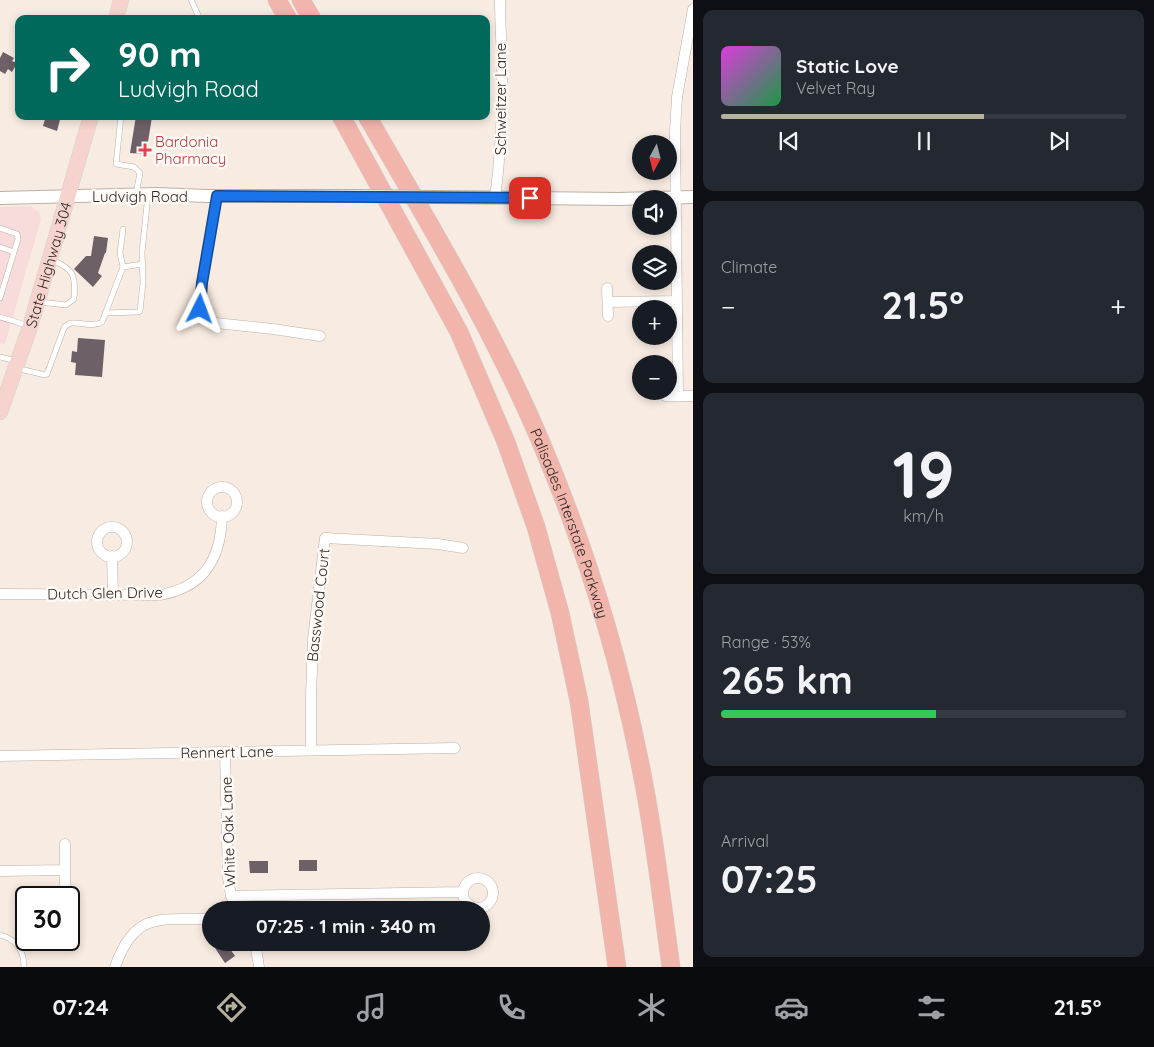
<!DOCTYPE html>
<meta charset="utf-8">
<style>
:root{--surface:#171b24;--page:#242831;--text:#f1f3f6;--muted:#9ea1a6;--line:#363941;--accent:#b5b19b}
body{margin:0;font-family:Quicksand,sans-serif;background:var(--page);color:var(--text);height:100vh;display:flex;flex-direction:column;font-size:19px;white-space:nowrap}
*{box-sizing:border-box;margin:0}
p{font-size:16px;color:var(--muted)}
.icon{flex:none;width:28px;height:28px;fill:none;stroke:currentColor;stroke-width:2;stroke-linecap:round;stroke-linejoin:round}
.map{position:relative;flex:1;overflow:hidden}
.drawer{display:flex;flex-direction:column;gap:10px;padding:10px;background:#0d0f14;width:461px}
.drawer>*{flex:none}
.banner{position:absolute;left:15px;top:15px;width:475px;height:105px;border-radius:10px;box-shadow:0 2px 8px #0003;background:#00695c;color:#fff;overflow:hidden}
.needle{width:32px;rotate:187deg}
.fabs{position:absolute;left:632px;top:135px;display:grid;gap:10px}
.fabs a{display:grid;place-items:center;width:45px;height:45px;border-radius:50%;background:var(--surface);box-shadow:0 2px 8px #0003;font-size:25px}
.speed{position:absolute;left:15px;top:886px;display:flex;gap:10px;font-size:25px;font-weight:700;text-align:center}
.speed>*{display:grid;place-content:center;width:65px;height:65px;border-radius:50%;background:var(--surface);box-shadow:0 2px 8px #0003;line-height:1}
.speed .limit{border:2px solid #111;border-radius:8px;background:#fff;color:#111}
.pin{position:absolute;display:grid;place-items:center;width:42px;height:42px;color:#fff;margin:-21px;border-radius:10px;box-shadow:0 2px 8px #0006}
.me{position:absolute;width:55px;margin:-28px;rotate:3deg;stroke-linejoin:round;filter:drop-shadow(0 0 4px #0008)}
.turn{display:flex;align-items:center;gap:18px;height:105px;padding:0 20px;font-size:22px}
.turn .icon{width:65px;height:65px;stroke-width:2.5}
.turn b{display:block;font-size:35px;line-height:42px}
.big{font-size:38px;font-weight:700;line-height:1.1}
.drawer .widget{flex:1;display:flex;flex-direction:column;justify-content:center;gap:8px;min-width:0;padding:0 18px;border-radius:10px;background:var(--page)}
.drawer .dial{align-items:center;gap:0}
.dial b{font-size:65px;line-height:1}
.song{display:flex;align-items:center;gap:15px}
.cover{width:60px;height:60px;border-radius:8px;background:linear-gradient(135deg,hsl(300 70% 55%),hsl(140 70% 35%))}
.played{height:5px;border-radius:2px;background:linear-gradient(90deg,var(--accent) 65%,var(--line) 65%)}
.keys{display:flex;justify-content:space-around;direction:ltr}
.heat{display:flex;justify-content:space-between;align-items:center;font-size:28px;direction:ltr}
.charge{height:8px;border-radius:4px;background:linear-gradient(90deg,#34c759 53%,var(--line) 0)}
.trip{position:absolute;left:202px;top:901px;width:288px;height:50px;border-radius:25px;background:var(--surface);box-shadow:0 2px 8px #0003;font-weight:700;line-height:50px;text-align:center}
.tab-bar{display:flex;height:80px;justify-content:space-around;align-items:center;background:#090b0e;color:var(--muted)}
.tab-bar .icon{width:35px;height:35px}
.tab-bar .on{color:var(--accent)}
.tab-bar b{font-size:22px;color:var(--text)}
main{display:flex;flex:1;min-height:0}
.map>svg:first-child{display:block}
</style>
<main>
<div class="map">
<svg width="693" height="967" viewBox="0 0 693 967">
<rect width="100%" height="100%" fill="#f8ebe1"/>
<!-- commercial -->
<path fill="#f7dcdb" d="M 30,206 L 39,212 L 41,219 L 5,344 L 0,343 L 0,207 Z"/>
<!-- building -->
<path fill="#6d6066" d="M 3,52 L 14,58 L 12,61 L 17,63 L 12,72 L 8,69 L 5,74 L 0,71 L 0,58 Z
M 46,116 L 61,116 L 57,131 L 43,126 Z
M 136,116 L 152,117 L 146,154 L 130,153 Z
M 94,236 L 108,238 L 106,253 L 105,253 L 98,273 L 102,276 L 93,287 L 74,269 L 86,256 L 91,256 Z
M 78,338 L 105,340 L 102,377 L 75,375 L 76,363 L 71,362 L 72,351 L 77,352 Z
M 299,860 L 317,860 L 317,871 L 299,871 Z
M 249,861 L 268,861 L 268,873 L 250,873 Z
M 223,942 L 225,942 L 235,956 L 225,963 L 215,948 Z"/>
<g fill="none" stroke-linecap="round" stroke-linejoin="round">
<!-- service casing -->
<g stroke="#bcb0a6" stroke-width="6">
<path id="service" d="M 191,0 L 200,19
M 121,116 L 116,164 L 134,167 L 140,173 L 136,194
M 0,228 L 17,234 L 18,239 L 0,298
M 0,247 L 14,252
M 123,267 L 143,264
M 40,302 L 66,305 L 74,299 C 76,276 74,269 52,260
M 105,313 L 138,312 L 140,311 L 143,283 L 142,252 L 148,195
M 0,317 L 29,326
M 0,357 L 16,361
M 16,368 L 45,375 L 47,374 L 64,328 C 72,316 89,330 102,322 L 123,267 L 120,253 L 123,229
M 0,935 C 16,939 24,951 24,967"/>
</g>
<!-- minor casing -->
<g stroke="#bcb0a6" stroke-width="11">
<path id="minor" d="M 217,196 L 202,283 L 200,309 L 205,318 L 216,323 L 273,329 L 320,336
M 495,198 C 500,161 502,126 502,89 C 503,60 500,30 500,0
M 607,288 L 608,316
M 608,302 L 677,301
M 665,396 L 692,396
M 678,396 L 675,132 L 677,97 L 693,9
M207 502a15 15 0 1 1 30 0a15 15 0 1 1-30 0Z
M97 542a15 15 0 1 1 30 0a15 15 0 1 1-30 0Z
M 112,556 L 113,595
M 0,594 L 159,595 C 204,588 221,559 222,516
M 311,750 L 311,696 L 313,639 L 325,538 L 438,544 L 463,548
M 225,752 L 228,878 L 231,896 L 239,910
M 0,756 L 455,748
M 65,844 L 65,898
M 0,871 L 65,870
M463 893a15 15 0 1 1 30 0a15 15 0 1 1-30 0Z
M 231,896 L 463,892
M 255,942 L 259,967
M 115,967 C 135,910 161,920 211,919"/>
</g>
<!-- tertiary casing -->
<g stroke="#bcb0a6" stroke-width="14">
<path id="tertiary" d="M 434,197 L 618,199 L 693,197
M 0,198 L 157,194 L 207,196 L 356,196"/>
</g>
<!-- primary casing -->
<g stroke="#d1d0cf" stroke-width="16">
<g id="primary">
<path d="M 116,19 L 121,0"/>
<path id="s1" d="M 0,412 L 30,327 L 91,116"/>
</g>
</g>
<!-- motorway casing -->
<g stroke="#d1d0cf" stroke-width="19">
<g id="motorway">
<path d="M 277,0 L 288,19"/>
<path d="M 301,0 L 312,19"/>
<path d="M 341,116 L 459,332 L 506,442 L 536,527 L 560,613 L 579,701 L 617,967"/>
<path id="s2" d="M 367,116 C 428,222 492,327 540,440 C 583,541 616,646 638,754 C 653,824 661,896 671,967"/>
</g>
</g>
<!-- service -->
<use href="#service" stroke="#fff" stroke-width="5"/>
<!-- minor -->
<use href="#minor" stroke="#fff" stroke-width="10"/>
<!-- tertiary -->
<use href="#tertiary" stroke="#fff" stroke-width="12"/>
<!-- primary -->
<use href="#primary" stroke="#f7d3cd" stroke-width="15"/>
<!-- motorway -->
<use href="#motorway" stroke="#f1b5ac" stroke-width="18"/>
<!-- tertiary-bridge casing -->
<g stroke="#bcb0a6" stroke-width="14" stroke-linecap="butt">
<path id="tertiary-bridge" d="M 356,196 L 434,197"/>
</g>
<!-- tertiary-bridge -->
<use href="#tertiary-bridge" stroke="#fff" stroke-width="12"/>
</g>
<g fill="none" stroke-linecap="round" stroke-linejoin="round">
<!-- route casing -->
<g stroke="#114b97" stroke-width="12">
<path id="route" d="M 200,309 L 202,283 L 217,196 L 530,198"/>
</g>
<!-- route -->
<use href="#route" stroke="#1a73e8" stroke-width="9"/>
</g>
<!-- markers -->
<path fill="#e0444e" stroke="#fffaf6" stroke-width="2" d="M142.5 142.5h5v5h5v5h-5v5h-5v-5h-5v-5h5z"/>
<g text-anchor="middle" dominant-baseline="central" stroke-width="5" stroke-linejoin="round" paint-order="stroke">
<!-- street labels -->
<g font-size="15" fill="#2f2a26" stroke="#fffaf6">
<text transform="translate(500 99) rotate(-90)">Schweitzer Lane</text>
<text x="140" y="196">Ludvigh Road</text>
<text stroke="none"><textPath href="#s1" startOffset="155">State Highway 304</textPath></text>
<text stroke="none"><textPath href="#s2" startOffset="456">Palisades Interstate Parkway</textPath></text>
<text transform="translate(105 593) rotate(-1)">Dutch Glen Drive</text>
<text transform="translate(318 605) rotate(-84)">Basswood Court</text>
<text transform="translate(227 752) rotate(-1)">Rennert Lane</text>
<text transform="translate(228 832) rotate(-92)">White Oak Lane</text>
</g>
<!-- health labels -->
<g font-size="15" fill="#be3a42" stroke="#fffaf6" text-anchor="start">
<text x="155" y="141">Bardonia<tspan x="155" dy="17">Pharmacy</tspan></text>
</g>
</g>
</svg>
<div class="fabs">
<a><svg class="needle" viewBox="-14 -14 28 28"><path d="M0-13l5 13h-10z" fill="#e53935"/><path d="M0 13l5-13h-10z" fill="#9ea1a6"/></svg></a>
<a><svg class="icon" aria-label="sound" viewBox="0 0 24 24"><path d="M4 9h4l5-4v14l-5-4H4zM17 9q2 3 0 6"/></svg></a>
<a><svg class="icon" aria-label="layers" viewBox="0 0 24 24"><path d="M12 4l9 5-9 5-9-5zM3 14l9 5 9-5"/></svg></a>
<a>+</a>
<a>−</a>
</div>
<div class="speed"><div class="limit">30</div></div>
<div class="pin" style="left:530px;top:198px;background:#d93025"><svg class="icon" aria-label="arrive" viewBox="0 0 24 24"><path d="M6 21V4h12l-3 4 3 4H6"/></svg></div>
<svg class="me" style="left:200px;top:309px" viewBox="-20 -20 40 40"><path d="M0-17L14 15 0 8-14 15z" fill="#1a73e8" stroke="#fff" stroke-width="4"/></svg>
<div class="trip">07:25 · 1 min · 340 m</div>
<div class="banner">
<div class="turn"><svg class="icon" aria-label="right" viewBox="0 0 24 24"><path d="M7 20v-9h11M14 6l5 5-5 5"/></svg><div><b>90 m</b>Ludvigh Road</div></div>
</div>
</div>
<section class="drawer">
<div class="widget">
<div class="song"><i class="cover"></i><div><b>Static Love</b><p>Velvet Ray</p></div></div>
<div class="played"></div>
<div class="keys"><svg class="icon" aria-label="previous" viewBox="0 0 24 24"><path d="M18 5L8 12l10 7zM5 5v14"/></svg><svg class="icon" aria-label="pause" viewBox="0 0 24 24"><path d="M8 5v14M16 5v14"/></svg><svg class="icon" aria-label="next" viewBox="0 0 24 24"><path d="M6 5l10 7-10 7zM19 5v14"/></svg></div>
</div>
<div class="widget"><p>Climate</p>
<div class="heat"><a>−</a><b class="big">21.5°</b><a>+</a></div>
</div>
<div class="widget dial"><b>19</b><p>km/h</p></div>
<div class="widget"><p>Range · 53%</p><b class="big">265 km</b><div class="charge"></div></div>
<div class="widget"><p>Arrival</p><b class="big">07:25</b></div>
</section>
</main>
<nav class="tab-bar">
<b>07:24</b>
<svg class="icon on" aria-label="directions" viewBox="0 0 24 24"><path d="M12 3l9 9-9 9-9-9zM9 14v-3h6M13 9l2 2-2 2"/></svg>
<svg class="icon" aria-label="music" viewBox="0 0 24 24"><path d="M9 18V5l10-2v13"/><circle cx="6" cy="18" r="3"/><circle cx="16" cy="16" r="3"/></svg>
<svg class="icon" aria-label="phone" viewBox="0 0 24 24"><path d="M5 4h4l2 5-3 2q2 4 5 5l2-3 5 2v4C11 20 4 13 5 4z"/></svg>
<svg class="icon" aria-label="climate" viewBox="0 0 24 24"><path d="M12 3v18M4 7l16 10M4 17L20 7"/></svg>
<svg class="icon" aria-label="car" viewBox="0 0 24 24"><path d="M5 17H2v-5l4-1 3-4h7l3 4 3 1v5h-3M9 17h6M6 11h13"/><circle cx="7" cy="17" r="2"/><circle cx="17" cy="17" r="2"/></svg>
<svg class="icon" aria-label="filters" viewBox="0 0 24 24"><path d="M4 7h16M4 17h16"/><circle cx="9" cy="7" r="2"/><circle cx="15" cy="17" r="2"/></svg>
<b>21.5°</b>
</nav>
